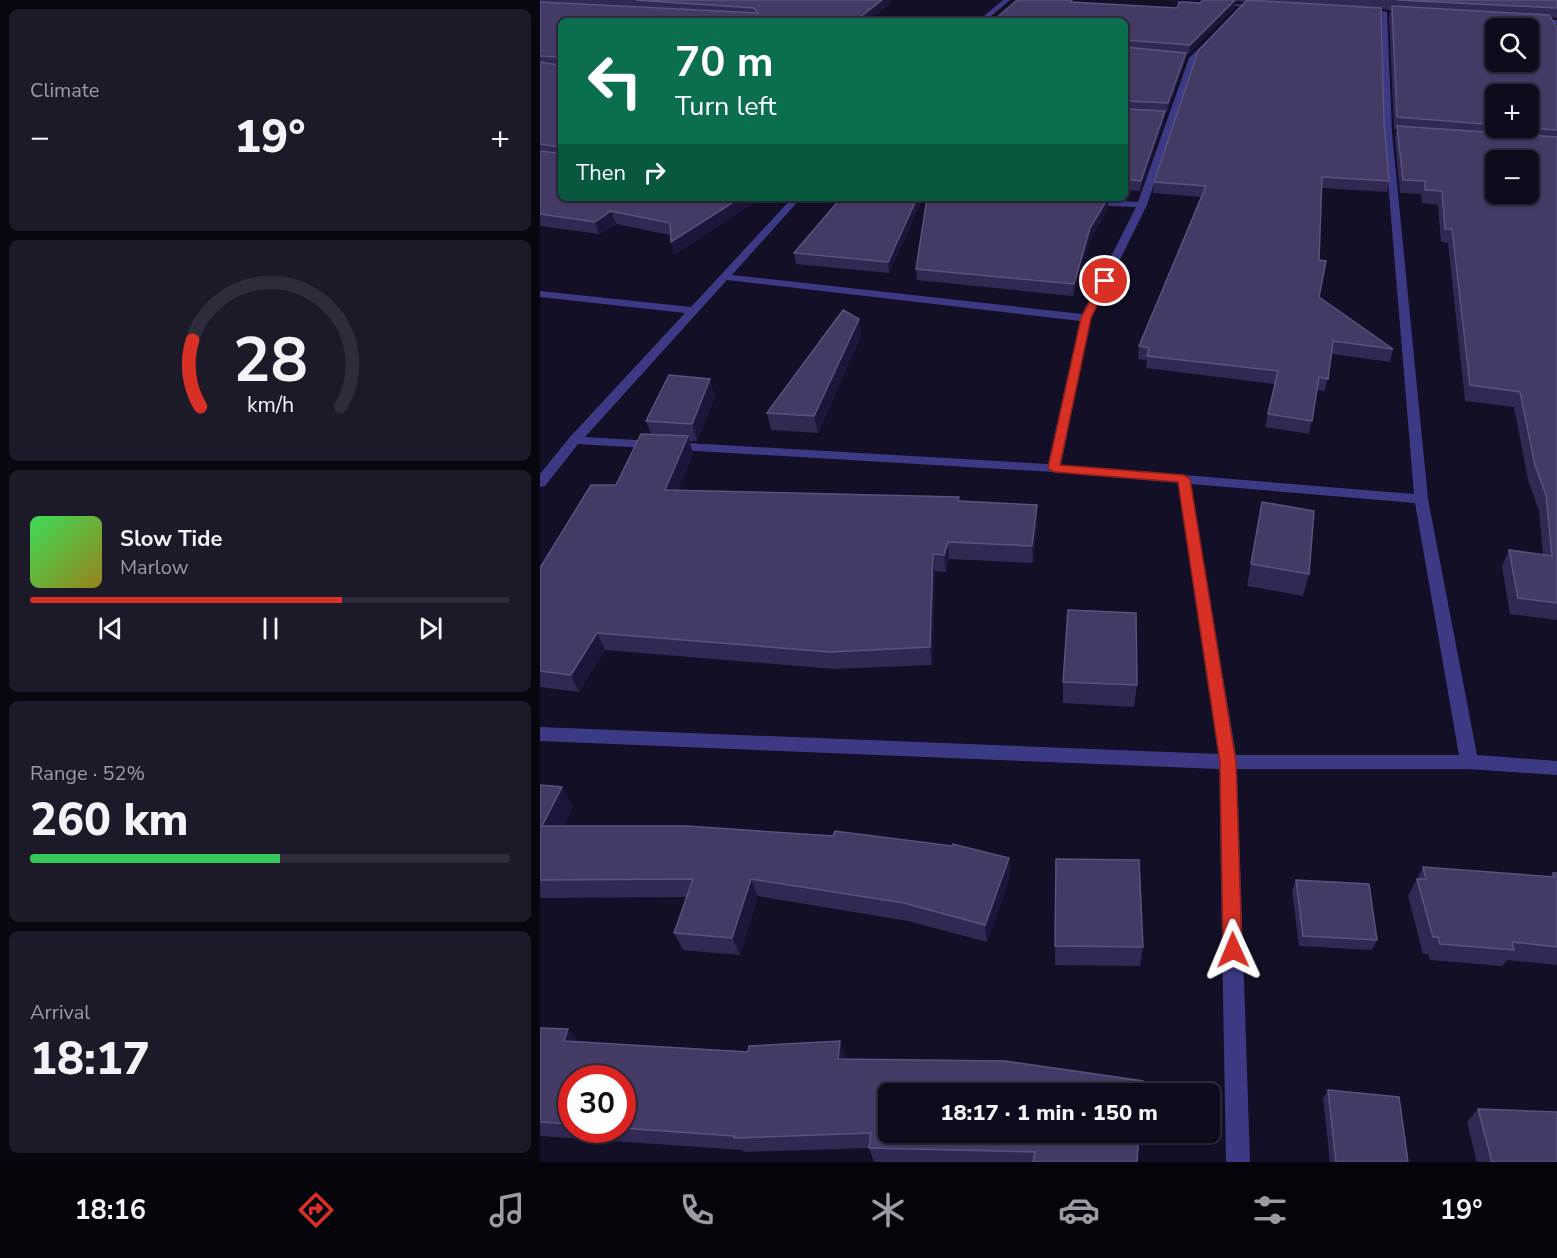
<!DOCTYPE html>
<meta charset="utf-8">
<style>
:root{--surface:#0e0b1c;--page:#1c1929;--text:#f1f3f6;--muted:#9b9ba3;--line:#2e2b3b;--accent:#d93025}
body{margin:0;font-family:"Nunito Sans",sans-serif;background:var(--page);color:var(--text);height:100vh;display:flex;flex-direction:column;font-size:22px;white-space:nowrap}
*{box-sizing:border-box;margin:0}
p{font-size:20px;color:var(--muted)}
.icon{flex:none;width:33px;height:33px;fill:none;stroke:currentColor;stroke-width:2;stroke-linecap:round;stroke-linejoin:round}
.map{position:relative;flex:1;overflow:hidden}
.side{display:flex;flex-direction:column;gap:9px;padding:9px;background:#08060f;width:540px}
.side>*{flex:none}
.guide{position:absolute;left:18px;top:18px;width:570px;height:183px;border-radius:9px;box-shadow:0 2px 4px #0004,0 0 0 2px var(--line);background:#0b6e4f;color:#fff;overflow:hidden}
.fabs{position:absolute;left:945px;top:18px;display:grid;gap:12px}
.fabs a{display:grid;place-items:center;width:54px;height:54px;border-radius:9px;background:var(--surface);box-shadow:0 2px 4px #0004,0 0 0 2px var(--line);font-size:30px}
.speed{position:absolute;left:18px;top:1065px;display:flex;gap:12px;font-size:30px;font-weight:700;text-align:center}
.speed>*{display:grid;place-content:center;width:78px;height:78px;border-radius:50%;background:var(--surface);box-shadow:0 2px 4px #0004,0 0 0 2px var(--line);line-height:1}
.speed .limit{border:9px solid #d22;background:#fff;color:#111}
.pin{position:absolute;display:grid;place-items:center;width:51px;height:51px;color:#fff;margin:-26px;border:3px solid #fff;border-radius:50%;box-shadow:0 2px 6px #0007}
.me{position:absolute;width:66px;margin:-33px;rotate:359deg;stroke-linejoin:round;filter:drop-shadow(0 0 4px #0008)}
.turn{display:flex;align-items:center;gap:21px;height:126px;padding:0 18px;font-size:27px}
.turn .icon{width:78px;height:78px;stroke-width:2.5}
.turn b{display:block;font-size:42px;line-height:51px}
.then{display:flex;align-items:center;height:57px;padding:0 18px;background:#0003;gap:12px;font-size:22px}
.big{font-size:45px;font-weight:800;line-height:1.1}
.side .tile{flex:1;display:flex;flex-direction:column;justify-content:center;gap:9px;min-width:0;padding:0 21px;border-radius:9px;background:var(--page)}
.side .dial{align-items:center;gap:0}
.dial svg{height:156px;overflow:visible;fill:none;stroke:var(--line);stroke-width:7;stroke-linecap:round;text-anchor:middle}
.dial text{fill:var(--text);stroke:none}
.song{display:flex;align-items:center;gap:18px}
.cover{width:72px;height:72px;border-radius:9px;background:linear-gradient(135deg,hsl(130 70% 55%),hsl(50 70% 35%))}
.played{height:6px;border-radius:3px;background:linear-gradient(90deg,var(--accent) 65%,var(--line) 65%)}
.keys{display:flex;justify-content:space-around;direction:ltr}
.heat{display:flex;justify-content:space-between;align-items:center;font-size:33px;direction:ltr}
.charge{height:9px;border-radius:4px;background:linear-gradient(90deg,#34c759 52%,var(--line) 0)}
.trip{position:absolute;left:338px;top:1083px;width:342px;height:60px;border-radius:9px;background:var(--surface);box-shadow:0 2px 4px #0004,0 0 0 2px var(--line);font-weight:800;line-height:60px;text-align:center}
.dock{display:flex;height:96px;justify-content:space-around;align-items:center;background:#06040b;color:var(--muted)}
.dock .icon{width:42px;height:42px}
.dock .current{color:var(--accent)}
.dock b{font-size:27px;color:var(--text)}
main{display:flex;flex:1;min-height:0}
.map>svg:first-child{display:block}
</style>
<main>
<section class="side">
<div class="tile"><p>Climate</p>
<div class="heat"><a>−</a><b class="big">19°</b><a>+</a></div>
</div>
<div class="tile dial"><svg viewBox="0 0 100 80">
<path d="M14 69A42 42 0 1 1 86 69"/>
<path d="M14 69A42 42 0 0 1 10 35" stroke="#d93025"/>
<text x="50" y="56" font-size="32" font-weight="700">28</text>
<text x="50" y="72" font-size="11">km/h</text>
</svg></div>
<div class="tile">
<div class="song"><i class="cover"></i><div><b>Slow Tide</b><p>Marlow</p></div></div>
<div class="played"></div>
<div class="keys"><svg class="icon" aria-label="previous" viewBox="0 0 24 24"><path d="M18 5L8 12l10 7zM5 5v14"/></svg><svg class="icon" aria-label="pause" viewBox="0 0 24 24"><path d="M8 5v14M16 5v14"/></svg><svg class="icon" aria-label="next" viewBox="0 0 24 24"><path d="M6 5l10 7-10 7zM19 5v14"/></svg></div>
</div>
<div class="tile"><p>Range · 52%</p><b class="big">260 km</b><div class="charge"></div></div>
<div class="tile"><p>Arrival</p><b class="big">18:17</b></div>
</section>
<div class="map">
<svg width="1017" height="1162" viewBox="0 0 1017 1162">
<rect width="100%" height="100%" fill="#130f26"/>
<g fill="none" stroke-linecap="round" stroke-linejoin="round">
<!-- minor -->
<path fill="#3d3a85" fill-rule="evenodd" d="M 463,0 L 470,0 L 445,21 L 438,21 Z
M 622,0 L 726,6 L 723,8 Z
M 842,11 L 847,12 L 852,133 L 888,499 L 937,755 L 1017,761 L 1017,775 L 929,769 L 697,769 L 710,1162 L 686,1162 L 679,769 L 0,741 L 0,727 L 678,754 L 638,483 L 514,472 L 38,444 L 5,486 L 0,487 L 0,474 L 30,437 L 145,313 L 0,297 L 0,291 L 151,307 L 252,198 L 261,198 L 192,275 L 542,314 L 596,207 L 548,205 L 544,202 L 548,199 L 598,202 L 649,58 L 672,36 L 674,39 L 655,59 L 607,205 L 551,318 L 521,465 L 874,494 L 844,133 ZM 187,280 L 540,321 L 508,464 L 45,437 ZM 651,484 L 875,503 L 919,755 L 696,755 Z
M 993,19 L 1017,20 L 1017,24 L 991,22 Z"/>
</g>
<!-- wall -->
<path fill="#312854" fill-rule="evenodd" d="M 0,0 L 351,0 L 351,3 L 328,21 L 21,21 L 21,198 L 214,198 L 215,202 L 134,255 L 130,235 L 76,224 L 59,234 L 0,226 Z
M 532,0 L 532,2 L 637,8 L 660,3 L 663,0 L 1017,0 L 1017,18 L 1011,18 L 1017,27 L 1017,25 L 1017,620 L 970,614 L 962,566 L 969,550 L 1003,555 L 999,511 L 988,480 L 974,407 L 925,401 L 908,243 L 901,242 L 898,205 L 882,203 L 881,194 L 860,193 L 855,138 L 857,129 L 854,129 L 849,16 L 851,10 L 841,9 L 844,123 L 849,181 L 847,192 L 782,188 L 779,260 L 779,297 L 853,349 L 850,362 L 792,354 L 785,391 L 777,390 L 769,434 L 725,427 L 735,384 L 606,368 L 607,360 L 598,359 L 599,346 L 661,197 L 613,193 L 614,182 L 705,2 L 695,1 L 694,8 L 649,54 L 646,53 L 645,62 L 627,113 L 625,112 L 624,121 L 600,191 L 585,190 L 585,21 L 453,21 ZM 956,94 L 988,128 L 956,128 Z
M 301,198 L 383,198 L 349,273 L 256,264 L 254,253 Z
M 387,198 L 574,198 L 569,199 L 568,208 L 550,240 L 533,296 L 377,280 L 376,269 Z
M 319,319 L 321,336 L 278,433 L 231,430 L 227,413 Z
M 175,397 L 157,441 L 149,441 L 153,453 L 138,490 L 497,505 L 497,522 L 493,563 L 409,559 L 406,572 L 395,571 L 392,665 L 294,669 L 65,650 L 39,692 L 0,687 L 0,568 L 76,485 L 111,434 L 106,421 Z
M 722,502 L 769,574 L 763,596 L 707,586 Z
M 523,682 L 597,685 L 594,707 L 523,703 Z
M 0,785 L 33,806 L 23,826 L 469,858 L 470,876 L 447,942 L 368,921 L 218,896 L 200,955 L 143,950 L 134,933 L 147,897 L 0,898 Z
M 516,859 L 603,947 L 600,966 L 515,965 Z
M 883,867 L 1011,877 L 1013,873 L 1017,873 L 1017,965 L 967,960 L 962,966 L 890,960 L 888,954 L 883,954 L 868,896 Z
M 756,880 L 837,940 L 832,950 L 759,946 L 752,890 Z
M 0,1028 L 39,1042 L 306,1057 L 306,1059 L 597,1162 L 334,1162 L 329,1148 L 204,1152 L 202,1150 L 0,1136 ZM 32,1078 L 82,1078 L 82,1130 L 32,1130 Z
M 788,1090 L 868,1162 L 790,1162 L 783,1098 Z
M 938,1109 L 1017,1162 L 937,1162 L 927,1122 Z"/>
<!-- shaded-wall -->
<path fill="#1d163a" d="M 340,0 L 351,0 L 351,3 L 328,21 L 315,21 Z
M 695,0 L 694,8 L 649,54 L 650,45 Z
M 646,53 L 645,62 L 627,113 L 628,103 Z
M 625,111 L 624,121 L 600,191 L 601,181 Z
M 200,198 L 214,198 L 215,202 L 134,255 L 131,242 Z
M 377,198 L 383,198 L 349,273 L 348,262 Z
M 568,198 L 568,208 L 550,240 L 533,296 L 534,284 L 550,228 Z
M 71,211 L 76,224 L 59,234 L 55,222 Z
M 319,319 L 321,336 L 278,433 L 274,416 Z
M 170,379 L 175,397 L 157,441 L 152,424 Z
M 148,436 L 153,453 L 131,507 L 125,490 Z
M 497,505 L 497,522 L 493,563 L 492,546 Z
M 408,542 L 409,559 L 406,572 L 404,555 Z
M 393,554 L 395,571 L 392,665 L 390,647 Z
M 57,633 L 65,650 L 39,692 L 31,675 Z
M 22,787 L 33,806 L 14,844 L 2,826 Z
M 469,858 L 470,876 L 447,942 L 445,925 Z
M 211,879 L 218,896 L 200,955 L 192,938 Z
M 28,1029 L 43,1046 L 24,1041 Z
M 300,1041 L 306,1057 L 304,1075 L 298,1059 Z"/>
<!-- building -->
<path fill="#433a66" stroke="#5a527e" stroke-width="1.5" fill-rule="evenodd" d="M 96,0 L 342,0 L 315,21 L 21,21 L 21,198 L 200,198 L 131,242 L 130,223 L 71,211 L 55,222 L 0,214 L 0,151 L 17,153 L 19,147 L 0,144 L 0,62 L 18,65 L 19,57 L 0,56 L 0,2 L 218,13 L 214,8 Z
M 477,0 L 532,0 L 531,2 L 637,8 L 639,2 L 660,3 L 663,0 L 695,0 L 650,45 L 585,40 L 585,21 L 453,21 Z
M 707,0 L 841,8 L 844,123 L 849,181 L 782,177 L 779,260 L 786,261 L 779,297 L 853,349 L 793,341 L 788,379 L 779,377 L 772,421 L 728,414 L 738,371 L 607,356 L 609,348 L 599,346 L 666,186 L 614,182 L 658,51 Z
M 857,0 L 1017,0 L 1017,8 Z
M 852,6 L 1009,15 L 1017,27 L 1017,130 L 985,128 L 988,128 L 988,94 L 956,94 L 956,125 L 857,117 ZM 956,28 L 988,28 L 988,62 L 956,62 Z
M 585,46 L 585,47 L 646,53 L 628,103 L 585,101 Z
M 585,108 L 585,109 L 625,111 L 601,181 L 585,179 Z
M 857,126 L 1017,137 L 1017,603 L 978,598 L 969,550 L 1012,556 L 1006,495 L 995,465 L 980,392 L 930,385 L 912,229 L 905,229 L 902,191 L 885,190 L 885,181 L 863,180 ZM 956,160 L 988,160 L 988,194 L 956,194 Z
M 301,198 L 377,198 L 348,262 L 254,253 Z
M 387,198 L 568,198 L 550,228 L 534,284 L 376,269 Z
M 303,310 L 319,319 L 274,416 L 227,413 Z
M 129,375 L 170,379 L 152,424 L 106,421 Z
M 101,434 L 148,436 L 125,490 L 419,497 L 418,501 L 497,505 L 492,546 L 408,542 L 404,555 L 393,554 L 390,647 L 290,652 L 57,633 L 31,675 L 0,671 L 0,568 L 51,485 L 76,485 Z
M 722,502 L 774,511 L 769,574 L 711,564 Z
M 528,610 L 596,613 L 597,685 L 523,682 Z
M 0,785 L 22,787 L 2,826 L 147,826 L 293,836 L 295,831 L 412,846 L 413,844 L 469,858 L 445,925 L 364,903 L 211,879 L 192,938 L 134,933 L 153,879 L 0,880 Z
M 516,859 L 599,860 L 603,947 L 515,946 Z
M 883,867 L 1014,877 L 1013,873 L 1017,873 L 1017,947 L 972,942 L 974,950 L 900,944 L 898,937 L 893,937 L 877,879 L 886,879 Z
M 756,880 L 829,884 L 837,940 L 763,936 Z
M 0,1028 L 28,1029 L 24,1041 L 208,1052 L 209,1046 L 300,1041 L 298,1059 L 465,1061 L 603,1081 L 602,1094 L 348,1094 L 348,1132 L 599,1132 L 597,1162 L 493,1162 L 495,1152 L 329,1148 L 331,1133 L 194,1138 L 194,1136 L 82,1128 L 82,1078 L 32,1078 L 32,1124 L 0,1122 Z
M 788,1090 L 859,1097 L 868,1162 L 796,1162 Z
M 938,1109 L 1017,1112 L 1017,1162 L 952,1162 Z"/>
<!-- route -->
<path fill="#d93025" stroke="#8d1f18" stroke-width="1.5" d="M 565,278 L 569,281 L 551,318 L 520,465 L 644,475 L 650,479 L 696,762 L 702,950 L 699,957 L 693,960 L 686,957 L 683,950 L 680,762 L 638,482 L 514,472 L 508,468 L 541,318 L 560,281 Z"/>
</svg>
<div class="fabs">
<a><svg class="icon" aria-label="search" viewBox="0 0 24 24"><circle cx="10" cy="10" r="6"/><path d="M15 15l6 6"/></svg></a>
<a>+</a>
<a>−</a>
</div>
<div class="speed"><div class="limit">30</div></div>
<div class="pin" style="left:565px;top:281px;background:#d93025"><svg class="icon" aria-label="arrive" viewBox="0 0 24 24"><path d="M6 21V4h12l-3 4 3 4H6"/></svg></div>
<svg class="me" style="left:693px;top:950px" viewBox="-20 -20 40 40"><path d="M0-17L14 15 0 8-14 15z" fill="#d93025" stroke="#fff" stroke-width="4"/></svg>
<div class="trip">18:17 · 1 min · 150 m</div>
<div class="guide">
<div class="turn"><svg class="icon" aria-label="left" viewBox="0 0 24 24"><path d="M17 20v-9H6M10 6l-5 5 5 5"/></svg><div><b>70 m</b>Turn left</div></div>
<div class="then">Then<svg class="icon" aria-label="right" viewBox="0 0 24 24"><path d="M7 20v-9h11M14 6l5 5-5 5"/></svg></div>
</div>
</div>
</main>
<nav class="dock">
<b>18:16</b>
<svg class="icon current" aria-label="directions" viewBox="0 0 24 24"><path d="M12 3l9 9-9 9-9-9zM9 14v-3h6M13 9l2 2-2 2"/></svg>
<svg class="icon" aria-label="music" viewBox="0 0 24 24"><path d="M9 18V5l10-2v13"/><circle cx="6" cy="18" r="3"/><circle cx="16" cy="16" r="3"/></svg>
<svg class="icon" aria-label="phone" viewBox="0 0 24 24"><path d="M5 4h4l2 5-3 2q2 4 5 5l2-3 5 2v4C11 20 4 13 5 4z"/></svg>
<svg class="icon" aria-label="climate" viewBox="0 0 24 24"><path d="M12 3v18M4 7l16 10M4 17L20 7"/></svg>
<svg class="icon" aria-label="car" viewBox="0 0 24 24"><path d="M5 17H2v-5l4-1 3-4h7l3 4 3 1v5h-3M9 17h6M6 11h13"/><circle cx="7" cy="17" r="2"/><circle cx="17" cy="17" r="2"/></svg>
<svg class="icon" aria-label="filters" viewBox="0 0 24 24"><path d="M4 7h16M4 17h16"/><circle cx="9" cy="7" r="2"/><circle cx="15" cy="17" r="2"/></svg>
<b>19°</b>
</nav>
